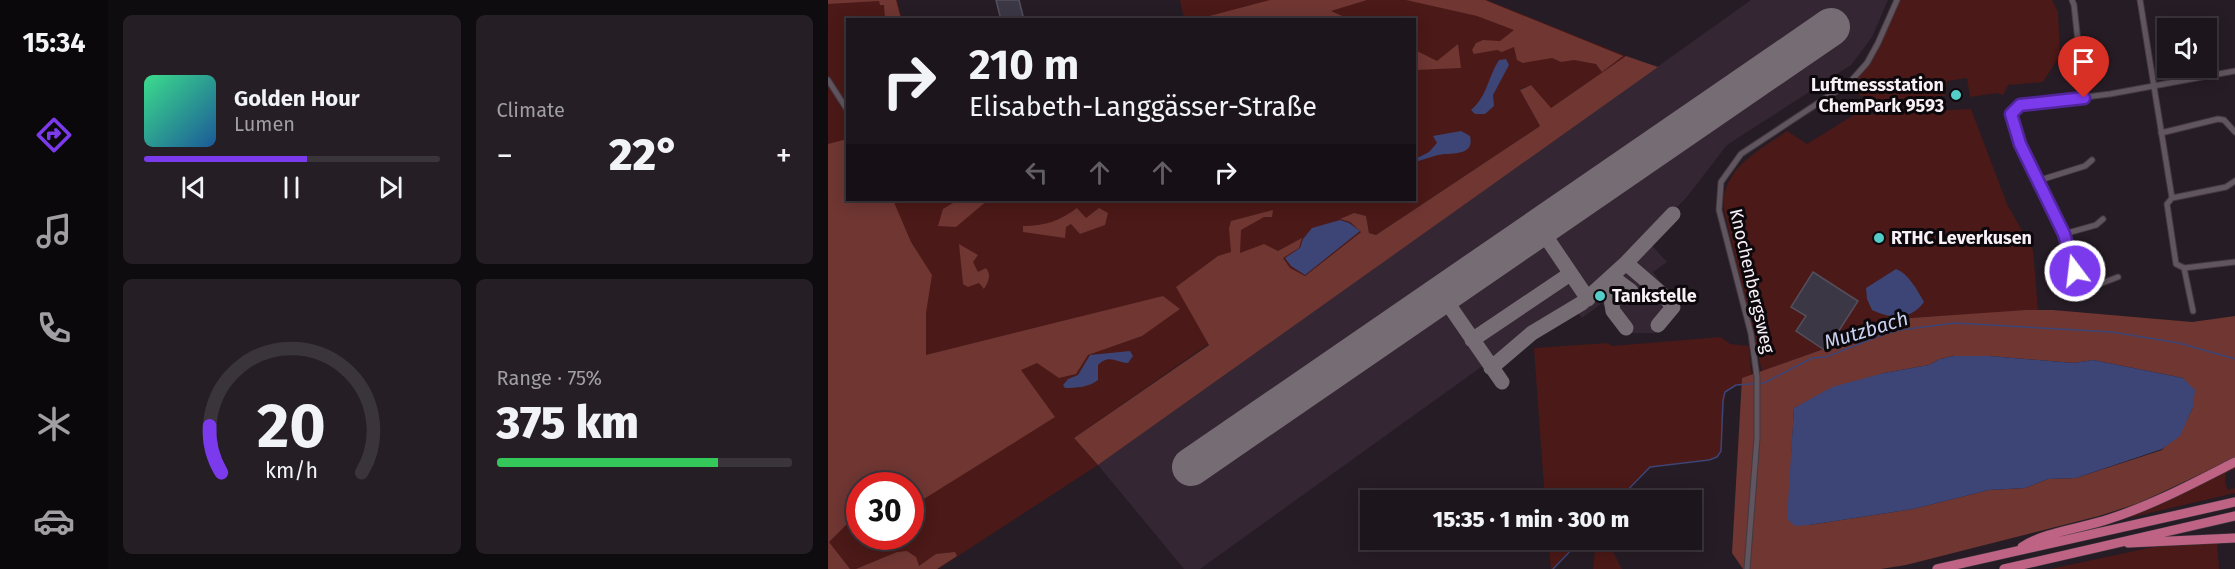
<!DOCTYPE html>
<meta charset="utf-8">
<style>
:root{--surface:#1c151c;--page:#251e25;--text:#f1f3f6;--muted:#a09fa3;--line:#3a343b;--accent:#7c3aed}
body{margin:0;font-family:"Fira Sans",sans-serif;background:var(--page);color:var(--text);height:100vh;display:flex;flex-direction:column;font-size:22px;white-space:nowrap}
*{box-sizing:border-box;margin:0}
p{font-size:20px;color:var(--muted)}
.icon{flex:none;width:33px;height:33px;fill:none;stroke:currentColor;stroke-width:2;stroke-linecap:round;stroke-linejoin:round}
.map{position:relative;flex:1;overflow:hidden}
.sheet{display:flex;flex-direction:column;gap:15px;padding:15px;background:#0f0c0f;width:720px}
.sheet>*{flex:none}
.hud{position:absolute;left:18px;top:18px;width:570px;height:183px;border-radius:0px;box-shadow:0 3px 15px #0003,0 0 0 2px var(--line);background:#1c151c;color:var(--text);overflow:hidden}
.controls{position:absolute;left:1329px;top:18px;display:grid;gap:12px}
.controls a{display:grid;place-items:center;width:60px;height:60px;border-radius:0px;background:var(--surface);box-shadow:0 3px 15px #0003,0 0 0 2px var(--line);font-size:30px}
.speed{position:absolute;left:18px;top:472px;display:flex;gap:12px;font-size:30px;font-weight:700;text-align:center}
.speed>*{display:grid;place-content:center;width:78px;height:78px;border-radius:50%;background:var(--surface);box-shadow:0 3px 15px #0003,0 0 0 2px var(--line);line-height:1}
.speed .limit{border:9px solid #d22;background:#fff;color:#111}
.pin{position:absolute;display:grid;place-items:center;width:51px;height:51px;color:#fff;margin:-62px -26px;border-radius:50% 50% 50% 0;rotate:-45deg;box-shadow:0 0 6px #0007}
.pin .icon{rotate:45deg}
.me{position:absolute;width:66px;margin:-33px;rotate:345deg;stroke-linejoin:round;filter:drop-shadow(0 0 4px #0008)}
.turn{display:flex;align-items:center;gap:21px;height:126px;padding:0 24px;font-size:27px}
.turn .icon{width:78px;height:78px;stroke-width:2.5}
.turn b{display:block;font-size:42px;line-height:51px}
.lanes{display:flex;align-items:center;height:57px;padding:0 24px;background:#0003;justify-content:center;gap:30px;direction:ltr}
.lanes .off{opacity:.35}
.big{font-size:45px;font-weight:800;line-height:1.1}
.sheet .tile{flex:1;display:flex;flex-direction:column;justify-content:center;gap:9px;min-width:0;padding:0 21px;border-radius:9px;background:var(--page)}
.sheet .dial{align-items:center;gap:0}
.dial svg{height:156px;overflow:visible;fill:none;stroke:var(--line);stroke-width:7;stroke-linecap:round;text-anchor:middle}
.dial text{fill:var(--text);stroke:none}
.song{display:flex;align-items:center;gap:18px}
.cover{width:72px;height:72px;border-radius:9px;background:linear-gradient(135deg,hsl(150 70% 55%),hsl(210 70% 35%))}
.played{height:6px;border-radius:3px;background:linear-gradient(90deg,var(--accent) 55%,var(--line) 55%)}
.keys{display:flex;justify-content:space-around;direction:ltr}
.heat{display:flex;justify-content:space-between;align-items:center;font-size:33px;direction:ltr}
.charge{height:9px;border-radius:4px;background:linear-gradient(90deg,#34c759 75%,var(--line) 0)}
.sheet .tiles{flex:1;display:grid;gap:15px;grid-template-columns:repeat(2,1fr)}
.trip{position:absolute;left:532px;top:490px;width:342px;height:60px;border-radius:0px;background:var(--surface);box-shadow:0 3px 15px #0003,0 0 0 2px var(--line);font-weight:800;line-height:60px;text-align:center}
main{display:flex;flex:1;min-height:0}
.tab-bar{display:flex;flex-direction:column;width:108px;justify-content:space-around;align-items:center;background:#0b080b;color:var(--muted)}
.tab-bar .icon{width:42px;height:42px}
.tab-bar .current{color:var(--accent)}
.tab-bar b{font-size:27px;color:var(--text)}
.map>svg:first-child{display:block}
</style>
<main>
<nav class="tab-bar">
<b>15:34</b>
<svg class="icon current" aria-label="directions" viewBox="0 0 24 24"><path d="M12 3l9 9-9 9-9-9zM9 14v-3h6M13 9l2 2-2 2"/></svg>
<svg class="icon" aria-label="music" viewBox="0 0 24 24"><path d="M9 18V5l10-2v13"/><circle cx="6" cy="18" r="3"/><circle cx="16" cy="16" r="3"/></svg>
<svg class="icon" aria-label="phone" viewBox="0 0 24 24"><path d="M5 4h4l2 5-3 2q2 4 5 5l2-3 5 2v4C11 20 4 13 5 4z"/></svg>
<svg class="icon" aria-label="climate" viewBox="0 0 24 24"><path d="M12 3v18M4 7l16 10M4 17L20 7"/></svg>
<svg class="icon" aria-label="car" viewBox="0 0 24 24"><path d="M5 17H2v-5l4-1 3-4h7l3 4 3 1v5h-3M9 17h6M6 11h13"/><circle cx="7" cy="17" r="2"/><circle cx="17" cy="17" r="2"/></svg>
</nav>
<section class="sheet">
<div class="tiles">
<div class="tile">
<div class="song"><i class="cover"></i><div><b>Golden Hour</b><p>Lumen</p></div></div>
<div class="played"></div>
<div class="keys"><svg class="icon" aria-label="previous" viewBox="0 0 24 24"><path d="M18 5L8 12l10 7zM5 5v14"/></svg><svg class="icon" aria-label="pause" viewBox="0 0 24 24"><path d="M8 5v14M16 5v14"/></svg><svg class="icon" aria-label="next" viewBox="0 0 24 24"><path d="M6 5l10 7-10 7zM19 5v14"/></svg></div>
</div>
<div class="tile"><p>Climate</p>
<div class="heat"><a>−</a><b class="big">22°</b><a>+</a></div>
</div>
<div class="tile dial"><svg viewBox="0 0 100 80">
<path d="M14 69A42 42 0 1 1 86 69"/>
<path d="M14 69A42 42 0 0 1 8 45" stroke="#7c3aed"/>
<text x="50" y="56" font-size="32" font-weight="700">20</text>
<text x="50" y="72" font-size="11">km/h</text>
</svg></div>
<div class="tile"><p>Range · 75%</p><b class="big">375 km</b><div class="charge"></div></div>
</div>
</section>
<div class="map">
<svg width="1407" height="569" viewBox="0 0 1407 569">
<rect width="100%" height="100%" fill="#261c25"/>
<!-- built -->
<path fill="#352633" d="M 923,0 L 1060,0 L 1044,37 L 1023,65 L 899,145 L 858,198 L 818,239 L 839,262 L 825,272 L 851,308 L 831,333 L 797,333 L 774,303 L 754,318 L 742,303 L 372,569 L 356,569 L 270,465 Z"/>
<!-- green -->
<path fill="#4b1917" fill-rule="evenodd" d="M 0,0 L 69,0 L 74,19 L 20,20 L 20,200 L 586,200 L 586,20 L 356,19 L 352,0 L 659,0 L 798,56 L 722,109 L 703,85 L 692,89 L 712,126 L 548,235 L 541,233 L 538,216 L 513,219 L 522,222 L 533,232 L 476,277 L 246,438 L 270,465 L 110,569 L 21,569 L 0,547 ZM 32,486 L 82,486 L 82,537 L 32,537 Z
M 1072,0 L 1224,0 L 1230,12 L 1232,55 L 1215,82 L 1180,85 L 1175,95 L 1169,93 L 1142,97 L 1139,78 L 1119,81 L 1117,96 L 1042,101 L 1019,88 L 1043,61 Z
M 1143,109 L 1179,204 L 1205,250 L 1210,310 L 1083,318 L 934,371 L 896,210 C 891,170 931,150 959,131 L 979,144 L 1026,115 Z
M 893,337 L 902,344 L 921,346 L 924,383 L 908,385 L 897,392 L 893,451 L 889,457 L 881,460 L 822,467 L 788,501 L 717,501 L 706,348 L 780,343 L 784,346 Z
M 1407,466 L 1407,469 L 1398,473 L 1397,483 L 1400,490 L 1407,488 L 1407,493 L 1300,518 Z
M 720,540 L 753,540 L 725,569 L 723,569 Z
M 768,540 L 784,540 L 785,552 L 794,569 L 765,569 Z
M 1389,543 L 1391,569 L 1222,569 L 1325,547 Z"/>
<!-- forest -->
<path fill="#6f3632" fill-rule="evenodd" d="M 0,0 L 68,0 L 73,19 L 57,19 L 56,5 L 52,5 L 51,1 L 0,4 Z
M 442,0 L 539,0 L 503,11 L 521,19 L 370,19 Z
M 578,0 L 657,0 L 795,56 L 774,72 L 768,64 L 746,60 L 733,62 L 724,58 L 695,63 L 689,60 L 686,47 L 674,52 L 669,50 L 646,54 L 644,50 L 648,43 L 655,40 L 672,41 L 686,30 L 649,16 Z
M 630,44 L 633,68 L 587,70 L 587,50 L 609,61 Z
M 798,56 L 830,67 L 270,465 L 246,438 L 381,345 L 348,287 L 390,256 L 403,252 L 401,228 L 403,221 L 445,210 L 444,217 L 436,217 L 413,230 L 412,253 L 436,244 L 450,251 L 474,238 L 471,248 L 455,258 L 462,268 L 477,276 L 533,232 L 522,222 L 512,219 L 526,213 L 538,216 L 541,233 L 548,235 L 712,126 L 692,90 L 703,85 L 723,108 Z
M 19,139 L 20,200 L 65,200 L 83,242 L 104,275 L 98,313 L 98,355 L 335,296 L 352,309 L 314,336 L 260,355 L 248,374 L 231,378 L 209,363 L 193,370 L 227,417 L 83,507 L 82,486 L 32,486 L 31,523 L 18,525 L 1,542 L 22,569 L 0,569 L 0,144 Z
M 130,200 L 160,200 L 128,227 L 110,226 L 115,209 Z
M 249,208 L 258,218 L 271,208 L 280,213 L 277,225 L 252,234 L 243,224 L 238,227 L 237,238 L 195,232 L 195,226 C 216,226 232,221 249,208 Z
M 131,244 L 150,255 L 145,262 L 150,272 L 158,268 C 164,276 160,282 156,289 L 151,283 L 140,287 L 135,284 Z
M 1198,310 L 1225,310 L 1364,322 L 1407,316 L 1407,458 L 1311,503 L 1271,516 L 1078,565 L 1053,569 L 915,569 L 904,553 L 914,378 L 1083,318 ZM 1126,356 L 1161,356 L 1246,363 L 1265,360 L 1355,378 L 1365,407 L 1359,420 L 1334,450 L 1248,478 L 1220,479 L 1197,488 L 1161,490 L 1085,509 L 981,525 L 963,463 L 966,408 L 1056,373 L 1101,365 L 1112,359 Z
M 79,551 L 88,557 L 91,566 L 108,554 L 127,552 L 129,556 L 109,569 L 28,569 L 69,552 Z"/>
<!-- water -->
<path fill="#3c4575" d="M 678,59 L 681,65 L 665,95 L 666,106 L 657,114 L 647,114 L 643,110 C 659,97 660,77 671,60 Z
M 633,131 L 642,136 C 647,157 623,152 610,155 C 602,157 595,160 587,162 L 587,159 L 601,152 L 609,143 L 605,136 Z
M 512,220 L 521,223 L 532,231 L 477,275 L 463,266 L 457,258 L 472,248 L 475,239 L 484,228 Z
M 1068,269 C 1081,274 1089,290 1096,302 C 1082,321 1063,319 1044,310 L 1039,299 L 1038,288 Z
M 302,351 L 305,356 L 300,363 C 287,362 281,354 270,365 L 270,380 C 262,387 248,388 237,388 L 235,385 L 240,379 L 250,375 L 262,355 Z
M 1126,356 L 1161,356 L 1246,363 L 1265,360 L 1355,378 L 1367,390 L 1365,407 L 1352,436 L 1334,449 L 1248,478 L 1220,479 L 1197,488 L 1161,490 L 1085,509 L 981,525 L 967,526 L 959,519 L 966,408 L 1004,387 L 1056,373 L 1101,365 L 1112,359 Z"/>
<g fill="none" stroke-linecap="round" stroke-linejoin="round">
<!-- stream -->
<path stroke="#3c4575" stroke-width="1.5" d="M 789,501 L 822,467 L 881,460 L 889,457 L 893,451 L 895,400 L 897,392 L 908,385 L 936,383 L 984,358 L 998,357 L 1054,335 L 1072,330 L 1127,323 L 1284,332 L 1351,343 L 1407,359
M 725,569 L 753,540"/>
<!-- taxiway -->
<path stroke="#766c74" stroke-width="15" d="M 712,228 L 760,299
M 798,263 L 845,214
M 784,277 L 803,291
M 780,281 L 785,311 L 798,328
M 614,295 L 674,382
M 644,340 L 742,274
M 663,368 L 704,333 L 754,303 L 798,263 L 835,295 L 845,307 L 830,325"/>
<!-- runway -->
<path stroke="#766c74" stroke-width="38" d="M 363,467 L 1003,27"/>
</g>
<!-- building -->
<path fill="#3c3744" stroke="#534f5c" stroke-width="1.5" d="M 168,0 L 191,0 L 196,20 L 173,20 Z
M 985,272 L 1030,301 L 998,351 L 968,331 L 978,316 L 963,307 Z"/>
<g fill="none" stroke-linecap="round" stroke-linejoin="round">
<!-- street casing -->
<g stroke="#423941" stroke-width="7">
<path id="street" d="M 1244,0 L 1246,5 L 1256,98
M 1312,0 L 1344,198 L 1339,204 L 1348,264 L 1356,268 L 1365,311
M 0,80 L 20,111
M 1333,133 L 1390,119 L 1396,120 L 1407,132
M 1209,181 L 1257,166 L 1264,160
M 1344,198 L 1398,187 L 1407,181
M 1236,234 L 1268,225 L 1275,219
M 1356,268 L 1407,262
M 1290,277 L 1261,288 L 1255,293 C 1245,276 1244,254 1237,236 C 1222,195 1187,158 1183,114 L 1192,105 L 1282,94 L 1407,71
M 919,569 L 929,438 L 929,377 L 923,334 L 891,210 L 893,182 L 913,154 L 1022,82 L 1039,63 L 1050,43 L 1069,0"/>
</g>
<!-- highway casing -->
<g stroke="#423941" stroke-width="10">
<path id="highway" d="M 1300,543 L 1407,538
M 1194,547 C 1216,532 1255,528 1281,519 C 1325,505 1366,483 1407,462
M 1109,569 L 1407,502
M 1176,569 L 1407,516"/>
</g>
<!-- street -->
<use href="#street" stroke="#61555f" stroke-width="5"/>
<!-- highway -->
<use href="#highway" stroke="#bf6385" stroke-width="9"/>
</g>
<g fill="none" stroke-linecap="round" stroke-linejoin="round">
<!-- route casing -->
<g stroke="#51269a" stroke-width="15">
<path id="route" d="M 1247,271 L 1236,234 L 1192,144 L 1183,114 L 1192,105 L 1256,98"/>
</g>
<!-- route -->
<use href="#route" stroke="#7c3aed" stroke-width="10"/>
</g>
<!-- markers -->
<g fill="#54cdc8" stroke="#0c080c" stroke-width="2">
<circle cx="1128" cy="95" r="6"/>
<circle cx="1051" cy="238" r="6"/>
<circle cx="772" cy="296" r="6"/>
</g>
<g text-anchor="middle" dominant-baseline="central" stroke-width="6" stroke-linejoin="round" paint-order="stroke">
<!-- poi labels -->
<g font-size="18" font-weight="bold" fill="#f7f0f6" stroke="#0c080c" text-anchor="start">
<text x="1116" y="85" text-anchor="end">Luftmessstation<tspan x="1116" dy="21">ChemPark 9593</tspan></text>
<text x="1063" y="238">RTHC Leverkusen</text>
<text x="784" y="296">Tankstelle</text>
</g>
<!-- street labels -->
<g font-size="18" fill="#f7f0f6" stroke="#0c080c">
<text transform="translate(924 281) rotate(77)">Knochenbergsweg</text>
</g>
<!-- water labels -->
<g font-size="20" font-style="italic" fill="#c9d1f0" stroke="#0c080c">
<text transform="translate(1038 330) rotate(-17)">Mutzbach</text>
</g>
</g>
</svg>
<div class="controls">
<a><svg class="icon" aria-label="sound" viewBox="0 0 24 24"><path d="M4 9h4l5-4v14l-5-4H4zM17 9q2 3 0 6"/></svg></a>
</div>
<div class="speed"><div class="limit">30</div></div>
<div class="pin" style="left:1256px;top:98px;background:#d93025"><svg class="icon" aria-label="arrive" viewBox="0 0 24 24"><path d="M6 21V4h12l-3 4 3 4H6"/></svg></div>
<svg class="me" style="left:1247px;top:271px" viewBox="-20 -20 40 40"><circle r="17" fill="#7c3aed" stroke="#fff" stroke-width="3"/><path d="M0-11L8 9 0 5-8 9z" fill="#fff"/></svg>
<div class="trip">15:35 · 1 min · 300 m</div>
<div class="hud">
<div class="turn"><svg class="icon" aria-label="right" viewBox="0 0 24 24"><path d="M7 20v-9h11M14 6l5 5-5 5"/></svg><div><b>210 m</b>Elisabeth-Langgässer-Straße</div></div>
<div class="lanes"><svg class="icon off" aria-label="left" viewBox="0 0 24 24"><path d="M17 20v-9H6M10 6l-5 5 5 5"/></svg><svg class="icon off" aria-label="ahead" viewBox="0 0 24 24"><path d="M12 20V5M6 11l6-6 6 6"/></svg><svg class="icon off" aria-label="ahead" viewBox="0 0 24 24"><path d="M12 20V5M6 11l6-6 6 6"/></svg><svg class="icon" aria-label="right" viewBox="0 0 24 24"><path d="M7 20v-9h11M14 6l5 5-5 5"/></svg></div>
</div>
</div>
</main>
